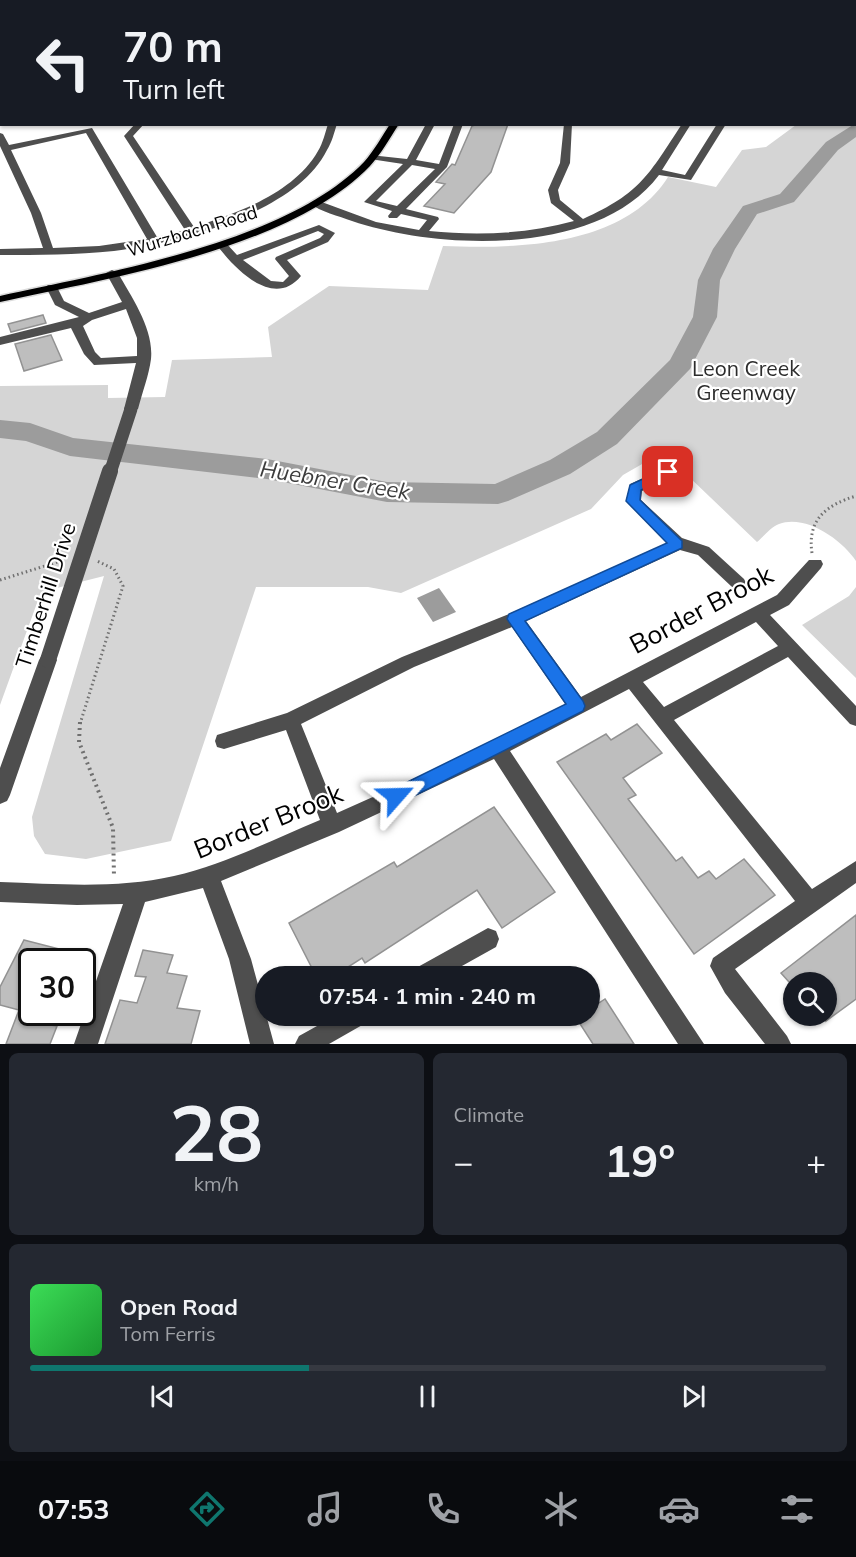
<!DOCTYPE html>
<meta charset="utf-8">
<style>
:root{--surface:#171b24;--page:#242831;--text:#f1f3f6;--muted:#9ea1a6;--line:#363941;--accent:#0f766e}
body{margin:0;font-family:Mulish,sans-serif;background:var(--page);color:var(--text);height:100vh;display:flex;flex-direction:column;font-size:22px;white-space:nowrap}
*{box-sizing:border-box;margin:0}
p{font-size:20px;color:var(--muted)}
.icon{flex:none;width:33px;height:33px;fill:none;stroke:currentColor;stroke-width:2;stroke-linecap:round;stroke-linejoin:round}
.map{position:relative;height:1044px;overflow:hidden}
.drawer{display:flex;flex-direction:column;gap:9px;padding:9px;background:#0d0f14;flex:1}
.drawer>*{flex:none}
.top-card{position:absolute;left:0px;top:0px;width:856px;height:126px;box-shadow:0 2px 4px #0004;background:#171b24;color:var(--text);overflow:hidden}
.controls{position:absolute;left:783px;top:972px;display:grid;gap:12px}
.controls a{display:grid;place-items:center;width:54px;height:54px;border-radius:50%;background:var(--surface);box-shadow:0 2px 4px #0004;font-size:30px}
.speed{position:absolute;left:18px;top:948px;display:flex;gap:12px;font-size:30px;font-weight:700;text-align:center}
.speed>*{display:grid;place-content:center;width:78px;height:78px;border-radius:50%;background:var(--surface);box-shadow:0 2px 4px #0004;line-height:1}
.speed .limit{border:3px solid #111;border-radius:9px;background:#fff;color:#111}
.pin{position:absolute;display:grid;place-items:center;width:51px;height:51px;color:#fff;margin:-26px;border-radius:12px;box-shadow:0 3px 9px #0006}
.me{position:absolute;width:66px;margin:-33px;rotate:65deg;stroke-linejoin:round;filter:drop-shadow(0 0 4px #0008)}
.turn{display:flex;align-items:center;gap:21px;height:126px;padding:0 24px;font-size:27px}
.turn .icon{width:78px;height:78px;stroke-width:2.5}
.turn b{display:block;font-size:42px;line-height:51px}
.big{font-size:45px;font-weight:700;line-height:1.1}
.drawer .widget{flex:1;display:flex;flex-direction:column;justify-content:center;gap:9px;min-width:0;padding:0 21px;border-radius:9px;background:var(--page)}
.drawer .dial{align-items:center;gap:0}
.dial b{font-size:78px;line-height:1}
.song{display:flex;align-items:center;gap:18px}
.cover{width:72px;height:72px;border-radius:9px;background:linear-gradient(135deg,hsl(130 70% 55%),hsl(130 70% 35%))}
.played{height:6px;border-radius:3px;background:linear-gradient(90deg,var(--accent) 35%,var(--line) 35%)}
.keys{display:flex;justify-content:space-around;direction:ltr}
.heat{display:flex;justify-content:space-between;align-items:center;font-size:33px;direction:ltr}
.drawer .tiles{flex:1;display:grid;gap:9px;grid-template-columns:1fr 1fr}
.widget:last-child{grid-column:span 2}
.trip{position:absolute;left:255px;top:966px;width:345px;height:60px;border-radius:30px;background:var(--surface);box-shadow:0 2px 4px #0004;font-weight:700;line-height:60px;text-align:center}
.dock{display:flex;height:96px;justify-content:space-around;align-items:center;background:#090b0e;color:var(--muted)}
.dock .icon{width:42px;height:42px}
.dock .active{color:var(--accent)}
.dock b{font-size:27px;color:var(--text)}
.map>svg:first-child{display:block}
</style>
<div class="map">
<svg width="856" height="1044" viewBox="0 0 856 1044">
<rect width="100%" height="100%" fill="#fff"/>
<!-- green -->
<path fill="#d5d5d5" d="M 832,0 L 856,0 L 856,561 C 842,540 806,514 779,524 C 771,527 763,537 757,542 L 663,452 L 623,475 L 591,509 L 401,593 L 368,587 L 256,587 L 171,841 L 86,859 L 45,854 L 34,836 L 32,817 L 104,576 L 41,592 L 0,705 L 0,386 L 108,385 L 108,398 L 165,397 L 172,360 L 272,357 L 268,327 L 329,286 L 428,290 L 443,246 C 516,249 624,247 668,177 L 716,187 L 742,150 L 766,147 L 796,125 L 855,124 L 855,2 Z
M 856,587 L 856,678 L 802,625 L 849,596 Z"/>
<!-- water -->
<path fill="#9c9c9c" d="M 439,588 L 456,612 L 433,622 L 417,598 Z"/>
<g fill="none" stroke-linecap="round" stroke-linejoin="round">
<!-- river -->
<path fill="#9c9c9c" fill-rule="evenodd" d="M 856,123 L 856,137 L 838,150 L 794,202 L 757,214 L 735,249 L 720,280 L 717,317 L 690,369 L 617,444 L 570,474 L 508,501 L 498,504 L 387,502 L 267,479 L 70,456 L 26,441 L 0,438 L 0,420 L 30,423 L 73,438 L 267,459 L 387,482 L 495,484 L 550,460 L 597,432 L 670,360 L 693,317 L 698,280 L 713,249 L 743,206 L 780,194 L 826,142 Z"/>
</g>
<!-- building -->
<path fill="#bebebe" stroke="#929292" stroke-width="1.5" d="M 478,124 L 508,124 L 491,172 L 454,213 L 424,206 L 445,184 L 436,182 L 452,164 L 455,165 L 472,126 Z
M 43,315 L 46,323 L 11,332 L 8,324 Z
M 51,335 L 62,360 L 24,371 L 15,344 Z
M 637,724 L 662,753 L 623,778 L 636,795 L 628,799 L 676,861 L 682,857 L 698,878 L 709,871 L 716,879 L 744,859 L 775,895 L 694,954 L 557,762 L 606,734 L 611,740 Z
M 494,807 L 555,892 L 502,928 L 477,890 L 365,963 L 362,958 L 334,976 L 316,976 L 289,923 L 394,862 L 397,867 Z
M 856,915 L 856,999 L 826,1021 L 826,982 L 789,982 L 781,973 Z
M 24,940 L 63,950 L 58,962 L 32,962 L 32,1012 L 48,1012 L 43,1024 L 57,1026 L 50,1044 L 6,1044 L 19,1010 L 0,1005 L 0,987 Z
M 143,950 L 173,955 L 167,973 L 187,976 L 177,1008 L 200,1011 L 191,1044 L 105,1044 L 120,1000 L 137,1003 L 146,977 L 135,976 Z
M 605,999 L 634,1044 L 593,1044 L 575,1016 L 590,1016 L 590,1009 Z"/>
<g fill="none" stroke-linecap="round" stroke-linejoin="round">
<!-- major casing -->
<g stroke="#dbdbdb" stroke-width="3">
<path id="major" d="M 422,0 L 428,0 L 428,2 L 422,2 Z
M 390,124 L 399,124 C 390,138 381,154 370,166 C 290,249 110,278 0,302 L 0,296 C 107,272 286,243 364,162 C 374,151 382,136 390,124 Z"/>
</g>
<!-- path-far1 -->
<path stroke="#707070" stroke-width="3" stroke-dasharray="1.5 3" stroke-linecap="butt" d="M 812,553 C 807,520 826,505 856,496
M 0,580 L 64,560
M 80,724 L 123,586 L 114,569 L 97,561"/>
<!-- path -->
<path stroke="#707070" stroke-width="4" stroke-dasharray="2 4" stroke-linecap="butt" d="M 80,722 L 79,742 L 113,828 L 114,877"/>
<!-- minor -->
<path fill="#4e4e4e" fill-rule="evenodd" d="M 71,0 L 77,0 L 78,2 L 71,2 Z
M 268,0 L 282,0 L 265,2 Z
M 327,0 L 339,0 L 324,2 Z
M 359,0 L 366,0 L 367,2 L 360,2 Z
M 398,0 L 404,0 L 405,2 L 398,2 Z
M 430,0 L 458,0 L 427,2 Z
M 529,0 L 535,0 L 528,2 Z
M 576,0 L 582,0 L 582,2 L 576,2 Z
M 639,0 L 676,0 L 679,2 L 639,2 Z
M 701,0 L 707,0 L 708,2 L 701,2 Z
M 722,0 L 728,0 L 729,2 L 722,2 Z
M 135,124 L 144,124 L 133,136 L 194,227 C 238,213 294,193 318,151 C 323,143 325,133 328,124 L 337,124 C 334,133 332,142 327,150 C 296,213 178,243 114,251 C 76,255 38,255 0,255 L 0,249 L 43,248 L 31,213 L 0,146 L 0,133 L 3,134 L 9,145 L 92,128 L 157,237 L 185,230 L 124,136 ZM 86,133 L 147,239 L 99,246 L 53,248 L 41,213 L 11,150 Z
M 426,124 L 435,124 L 416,160 L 439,164 L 454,124 L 463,124 L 447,167 L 406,209 L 438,217 L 439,219 L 429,231 C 478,236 527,234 574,221 L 551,203 L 548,190 L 560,163 L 564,124 L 572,124 L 570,163 L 558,190 L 560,200 L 583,219 C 641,193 649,174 682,124 L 691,124 L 662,170 L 685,175 L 717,124 L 726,124 L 691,180 L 659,175 C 598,257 438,250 352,221 C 339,216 320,212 310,203 L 319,201 L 376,222 L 419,230 L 427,220 L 401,214 L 397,218 L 389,218 L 388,216 L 392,211 L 364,202 L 403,164 L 370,159 L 370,155 L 407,159 ZM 412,165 L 435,169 L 397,206 L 376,201 Z
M 319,225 L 335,233 L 328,242 L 287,260 L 301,276 C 273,310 234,268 216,244 L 225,242 L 237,255 ZM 318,231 L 324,234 L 320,238 L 276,257 L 275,259 L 289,276 L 283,282 L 271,281 L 243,260 Z
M 112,270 L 118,273 C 132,298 154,329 151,359 C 149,375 142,393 138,409 L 131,413 L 124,409 L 136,363 L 94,365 L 84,354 L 71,328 L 0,345 L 0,337 L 79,317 L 55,305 L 46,287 L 48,285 L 56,285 L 64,301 L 89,313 L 122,302 L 106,273 ZM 126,309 L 137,338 L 137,356 L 101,358 L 95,352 L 83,326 L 92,320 Z
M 668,467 L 673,469 L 675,472 L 673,475 L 642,491 L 641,500 L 682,538 L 709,547 L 744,579 L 746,583 L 744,587 L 732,587 L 698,555 L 680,550 L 526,621 L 581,697 L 777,595 L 809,560 L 821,560 L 823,564 L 821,568 L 789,605 L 770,615 L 856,706 L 856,726 L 850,724 L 788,657 L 674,720 L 812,889 L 856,861 L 856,883 L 735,969 L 787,1036 L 791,1044 L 765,1044 L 725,993 L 710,966 L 713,958 L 795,901 L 629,689 L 510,751 L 704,1044 L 678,1044 L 494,759 L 339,832 L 221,881 L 251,959 L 274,1044 L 250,1044 L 229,959 L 203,888 L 145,902 L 98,1044 L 74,1044 L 123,904 L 77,905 L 0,902 L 0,882 C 58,884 117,889 174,876 C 225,864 272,840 320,820 L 286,730 L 224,749 L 217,747 L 215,741 L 217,735 L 287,713 L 402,657 L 509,614 L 667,543 L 626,501 L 630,484 ZM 756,622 L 778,646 L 664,707 L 643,682 ZM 512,627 L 566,705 L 422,775 L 337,813 L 301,724 L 414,667 Z
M 48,653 L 54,655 L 57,660 L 10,795 L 7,801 L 0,804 L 0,768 L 39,660 L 42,655 Z
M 488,928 L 496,931 L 499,939 L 496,947 L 444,976 L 413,976 L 416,968 Z
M 335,1016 L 367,1016 L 364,1024 L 329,1044 L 295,1044 L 299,1036 Z"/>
<!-- major -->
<use href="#major" fill="#000" fill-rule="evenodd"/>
<!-- minor-bridge-far1 -->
<path stroke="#4e4e4e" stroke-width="13" d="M 110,473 L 131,409"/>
<!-- minor-bridge -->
<path stroke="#4e4e4e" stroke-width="16" d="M 48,660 L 110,471"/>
</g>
<!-- route -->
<path fill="#1a73e8" stroke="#114b97" stroke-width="1.5" d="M 668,467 L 673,469 L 673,475 L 641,490 L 640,500 L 682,541 L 682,548 L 525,621 L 583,701 L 585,706 L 583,711 L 402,802 L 396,805 L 389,802 L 387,796 L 389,791 L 566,704 L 507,619 L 509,614 L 667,543 L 626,501 L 630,485 Z"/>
<g text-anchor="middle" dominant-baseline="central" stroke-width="4.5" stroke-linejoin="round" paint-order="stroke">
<!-- far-street labels -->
<g font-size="18" fill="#000" stroke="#fff">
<text transform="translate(192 231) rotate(-17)">Wurzbach Road</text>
</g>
<!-- park labels -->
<g font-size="21" fill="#2c2c2c" stroke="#fff">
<text x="746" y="368">Leon Creek<tspan x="746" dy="24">Greenway</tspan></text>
</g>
<!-- street labels -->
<g font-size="21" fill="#000" stroke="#fff">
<text transform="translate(45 595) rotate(-72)">Timberhill Drive</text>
</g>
<!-- water labels -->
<g font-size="22" font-style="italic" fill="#3d3d3d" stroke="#fff">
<text transform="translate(335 480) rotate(9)">Huebner Creek</text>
</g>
<!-- near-street labels -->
<g font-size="26" fill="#000" stroke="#fff">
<text transform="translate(701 609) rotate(-28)">Border Brook</text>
<text transform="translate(268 821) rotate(-22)">Border Brook</text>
</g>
</g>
</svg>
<div class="controls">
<a><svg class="icon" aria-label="search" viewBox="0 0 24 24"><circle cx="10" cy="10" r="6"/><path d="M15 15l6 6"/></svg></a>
</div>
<div class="speed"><div class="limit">30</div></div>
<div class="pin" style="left:668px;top:472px;background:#d93025"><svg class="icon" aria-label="arrive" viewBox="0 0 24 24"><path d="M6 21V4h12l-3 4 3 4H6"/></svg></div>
<svg class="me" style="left:396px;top:796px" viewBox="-20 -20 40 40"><path d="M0-17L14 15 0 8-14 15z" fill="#1a73e8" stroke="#fff" stroke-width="4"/></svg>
<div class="trip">07:54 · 1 min · 240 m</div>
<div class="top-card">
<div class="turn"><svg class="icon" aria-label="left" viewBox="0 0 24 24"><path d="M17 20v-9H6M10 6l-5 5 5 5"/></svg><div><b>70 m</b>Turn left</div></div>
</div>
</div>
<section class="drawer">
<div class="tiles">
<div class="widget dial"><b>28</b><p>km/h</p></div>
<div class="widget"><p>Climate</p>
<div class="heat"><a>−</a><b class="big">19°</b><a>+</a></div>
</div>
<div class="widget">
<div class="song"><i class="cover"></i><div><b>Open Road</b><p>Tom Ferris</p></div></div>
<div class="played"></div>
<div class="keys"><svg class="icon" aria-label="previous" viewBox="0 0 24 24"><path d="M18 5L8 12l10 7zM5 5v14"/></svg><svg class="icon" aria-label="pause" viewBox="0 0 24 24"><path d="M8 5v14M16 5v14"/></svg><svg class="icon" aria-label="next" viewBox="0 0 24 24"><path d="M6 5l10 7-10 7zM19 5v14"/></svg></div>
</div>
</div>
</section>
<nav class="dock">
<b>07:53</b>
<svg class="icon active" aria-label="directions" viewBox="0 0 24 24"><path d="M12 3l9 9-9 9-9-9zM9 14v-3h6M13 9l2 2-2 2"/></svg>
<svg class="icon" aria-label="music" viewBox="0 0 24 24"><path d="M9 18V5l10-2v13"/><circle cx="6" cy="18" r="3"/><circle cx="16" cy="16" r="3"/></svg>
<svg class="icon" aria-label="phone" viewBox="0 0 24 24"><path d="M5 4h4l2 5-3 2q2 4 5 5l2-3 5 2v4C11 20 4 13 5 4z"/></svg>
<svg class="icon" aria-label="climate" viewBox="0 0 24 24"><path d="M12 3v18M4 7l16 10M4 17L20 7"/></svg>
<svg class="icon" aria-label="car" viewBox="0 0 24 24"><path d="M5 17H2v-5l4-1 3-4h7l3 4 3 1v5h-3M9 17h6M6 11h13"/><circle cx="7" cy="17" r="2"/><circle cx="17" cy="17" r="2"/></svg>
<svg class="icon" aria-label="filters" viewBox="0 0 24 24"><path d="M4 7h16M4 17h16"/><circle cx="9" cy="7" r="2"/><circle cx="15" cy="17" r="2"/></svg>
</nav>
